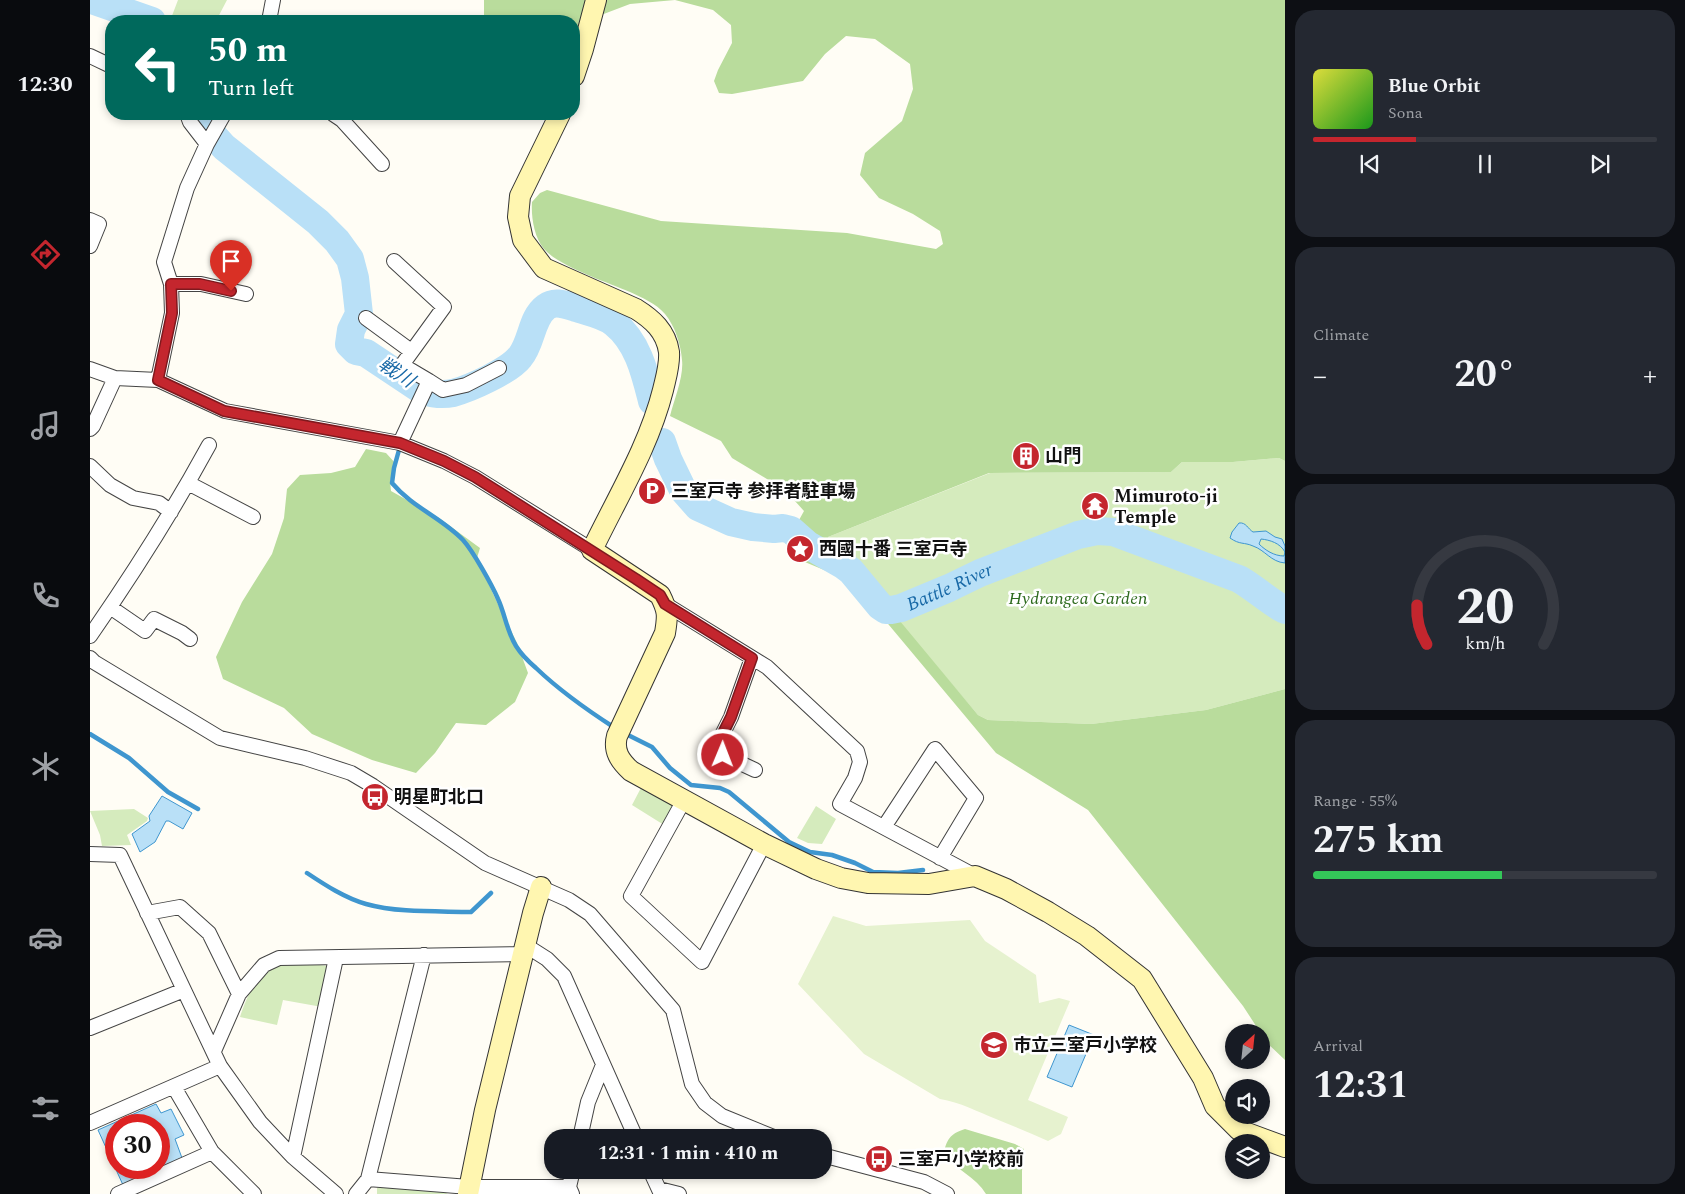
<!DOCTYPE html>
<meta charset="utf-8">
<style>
:root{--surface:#171b24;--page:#242831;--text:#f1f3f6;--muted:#9ea1a6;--line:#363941;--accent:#c4262e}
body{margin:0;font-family:Spectral,"Noto Sans JP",serif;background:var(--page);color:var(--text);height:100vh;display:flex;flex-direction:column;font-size:19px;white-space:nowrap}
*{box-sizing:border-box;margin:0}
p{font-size:16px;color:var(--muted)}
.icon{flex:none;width:28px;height:28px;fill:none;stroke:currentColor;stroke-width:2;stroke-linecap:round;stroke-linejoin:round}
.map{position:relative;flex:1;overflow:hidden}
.drawer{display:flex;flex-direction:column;gap:10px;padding:10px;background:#0d0f14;width:400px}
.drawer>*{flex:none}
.hud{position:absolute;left:15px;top:15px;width:475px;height:105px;border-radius:20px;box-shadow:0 2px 8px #0003;background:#00695c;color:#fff;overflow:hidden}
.needle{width:32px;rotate:27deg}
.tools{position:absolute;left:1135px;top:1024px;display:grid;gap:10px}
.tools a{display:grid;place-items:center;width:45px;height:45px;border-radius:50%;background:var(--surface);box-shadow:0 2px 8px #0003;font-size:25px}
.speed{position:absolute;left:15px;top:1114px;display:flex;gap:10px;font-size:25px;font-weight:700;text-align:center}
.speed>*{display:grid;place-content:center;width:65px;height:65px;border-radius:50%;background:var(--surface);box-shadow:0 2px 8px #0003;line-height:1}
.speed .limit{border:8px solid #d22;background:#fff;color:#111}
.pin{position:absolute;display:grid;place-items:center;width:42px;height:42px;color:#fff;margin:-51px -21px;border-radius:50% 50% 50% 0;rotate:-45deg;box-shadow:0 0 5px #0007}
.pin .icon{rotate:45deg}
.me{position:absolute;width:55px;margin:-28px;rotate:1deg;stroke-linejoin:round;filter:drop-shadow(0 0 4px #0008)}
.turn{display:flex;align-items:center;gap:18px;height:105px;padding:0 20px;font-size:22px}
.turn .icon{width:65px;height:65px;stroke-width:2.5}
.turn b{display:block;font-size:35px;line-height:42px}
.big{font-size:38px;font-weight:700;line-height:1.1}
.drawer .tile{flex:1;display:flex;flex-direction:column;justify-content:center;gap:8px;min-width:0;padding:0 18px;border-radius:20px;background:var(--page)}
.drawer .dial{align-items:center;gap:0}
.dial svg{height:130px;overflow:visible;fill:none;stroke:var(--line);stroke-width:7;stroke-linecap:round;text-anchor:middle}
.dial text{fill:var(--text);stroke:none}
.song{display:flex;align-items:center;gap:15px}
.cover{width:60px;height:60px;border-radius:8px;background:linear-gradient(135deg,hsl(60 70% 55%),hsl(120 70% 35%))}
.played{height:5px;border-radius:2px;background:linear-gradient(90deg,var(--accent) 30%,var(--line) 30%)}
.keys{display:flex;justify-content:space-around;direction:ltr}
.heat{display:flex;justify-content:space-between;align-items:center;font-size:28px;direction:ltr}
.charge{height:8px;border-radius:4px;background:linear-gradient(90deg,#34c759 55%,var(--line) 0)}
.trip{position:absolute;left:454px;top:1129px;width:288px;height:50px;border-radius:20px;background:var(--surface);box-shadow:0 2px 8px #0003;font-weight:700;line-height:50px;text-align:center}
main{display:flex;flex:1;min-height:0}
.tabs{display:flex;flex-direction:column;width:90px;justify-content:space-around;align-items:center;background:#090b0e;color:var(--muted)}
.tabs .icon{width:35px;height:35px}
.tabs .active{color:var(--accent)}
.tabs b{font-size:22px;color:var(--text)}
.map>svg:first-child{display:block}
</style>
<main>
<nav class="tabs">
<b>12:30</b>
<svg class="icon active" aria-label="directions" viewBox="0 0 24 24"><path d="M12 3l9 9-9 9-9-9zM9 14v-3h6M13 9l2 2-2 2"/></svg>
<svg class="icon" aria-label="music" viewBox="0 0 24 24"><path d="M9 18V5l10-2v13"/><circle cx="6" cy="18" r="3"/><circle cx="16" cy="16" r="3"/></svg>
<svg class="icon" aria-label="phone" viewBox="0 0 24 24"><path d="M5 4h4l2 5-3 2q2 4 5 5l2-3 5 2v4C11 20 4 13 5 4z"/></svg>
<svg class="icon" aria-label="climate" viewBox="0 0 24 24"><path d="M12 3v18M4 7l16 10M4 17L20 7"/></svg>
<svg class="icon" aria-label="car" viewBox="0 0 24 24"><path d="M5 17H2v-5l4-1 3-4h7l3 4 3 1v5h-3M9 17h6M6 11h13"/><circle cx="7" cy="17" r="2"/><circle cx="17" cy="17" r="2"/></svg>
<svg class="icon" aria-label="filters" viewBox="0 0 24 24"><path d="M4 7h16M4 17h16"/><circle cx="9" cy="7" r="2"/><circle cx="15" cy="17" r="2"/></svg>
</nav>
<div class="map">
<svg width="1195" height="1194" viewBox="0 0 1195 1194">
<rect width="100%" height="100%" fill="#fffdf5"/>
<!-- green -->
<path fill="#d5ebbd" d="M 88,0 L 137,0 L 126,21 L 80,21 Z
M 1189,458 L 1195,461 L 1195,689 L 1116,710 L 1001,724 L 898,720 L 888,715 L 760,564 C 746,557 742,551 738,537 L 900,473 L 1081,472 L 1092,462 L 1143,462 Z
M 553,784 L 581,802 L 582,811 L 574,825 L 542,805 Z
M 726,806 L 746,819 L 732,844 L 718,843 L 707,838 Z
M 44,809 L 58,818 L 57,821 L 37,835 L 41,845 L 12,846 L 10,835 L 0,811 Z
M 203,962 L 238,966 L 232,1007 L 193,1000 L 187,1025 L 150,1017 C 154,1004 167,972 179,966 C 186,963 196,963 203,962 Z
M 293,1184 L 346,1188 L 358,1194 L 287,1194 L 287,1188 Z"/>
<!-- forest -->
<path fill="#b9dc9c" d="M 394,0 L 1195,0 L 1195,461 L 1189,458 L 1143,462 L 1092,462 L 1081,472 L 899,473 L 738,537 C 745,558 749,556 765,567 L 888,715 L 898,720 L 1001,724 L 1116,710 L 1195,689 L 1195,1060 L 1176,1042 L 1171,1032 L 1170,1032 L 1153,1006 L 998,810 L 906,753 L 763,582 L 710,560 L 698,540 L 714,511 L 695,490 L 642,458 L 631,441 L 580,416 C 584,400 594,376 592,360 C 591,345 585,326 575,314 C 567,304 551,297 540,292 C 517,282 470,267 454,249 C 444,237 441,217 442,202 L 450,193 L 457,190 L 571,221 L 757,233 L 846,249 L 853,244 L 850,231 L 823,214 L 789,198 L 770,175 L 775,153 L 812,121 L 823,89 L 820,64 L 785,39 L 756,36 L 735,54 L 713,81 L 642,94 L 629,93 L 624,81 L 628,70 L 642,43 L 641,25 L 623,10 L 585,0 L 540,4 L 490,23 L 484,40 L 484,21 L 394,21 Z
M 276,449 L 296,453 L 306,464 L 300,481 L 301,491 L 349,518 L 390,548 L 387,558 L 405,598 L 427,643 L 438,673 L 425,702 L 396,725 L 366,723 L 345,753 L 326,773 L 282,760 L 222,734 L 194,708 L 133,679 L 126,657 L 152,602 L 182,554 L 194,518 L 197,489 L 210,475 L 241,473 L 265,467 Z
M 875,1129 L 925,1144 L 934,1149 L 932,1171 L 932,1194 L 896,1194 C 886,1177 866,1169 853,1155 C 857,1140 859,1134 875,1129 Z"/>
<!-- pitch -->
<path fill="#e6f2cf" d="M 743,916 L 776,926 L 880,920 L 895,941 L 946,975 L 949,1003 L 969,998 L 980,1001 L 938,1100 L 978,1117 L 971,1134 L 958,1141 C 941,1133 923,1126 906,1119 C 888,1112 870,1102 850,1099 L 774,1054 L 708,984 Z"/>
<!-- water -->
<path fill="#b9e0f7" stroke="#3f96cf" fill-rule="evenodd" d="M 1149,523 C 1156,522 1158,529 1163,532 L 1176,531 L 1185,537 L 1192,539 L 1195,546 L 1195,563 C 1181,562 1175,550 1163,546 C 1154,542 1150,545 1140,538 L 1142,532 ZM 1171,539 C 1180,540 1190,543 1195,552 L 1194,556 C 1184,556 1175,550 1169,544 Z
M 72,796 L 102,813 L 93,829 L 79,821 L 76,821 L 65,842 L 50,852 L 42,834 L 60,821 L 59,816 Z
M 979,1025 L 1004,1035 L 982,1087 L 957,1077 Z
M 66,1104 L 71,1113 L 81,1109 L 94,1135 L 85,1139 L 92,1158 L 33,1185 L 8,1130 ZM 26,1125 L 69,1125 L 69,1168 L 26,1168 Z"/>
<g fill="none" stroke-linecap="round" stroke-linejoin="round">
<!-- stream -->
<path stroke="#3f96cf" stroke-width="4.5" d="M 309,450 L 304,468 L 302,483 C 322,507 352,518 373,540 C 383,551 402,585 408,599 C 415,614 417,632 426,646 C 431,654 439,662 446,668 C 470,691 497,710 525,728
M 534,733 L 562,747 L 580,768 L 601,785 L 630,788 L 639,792 L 699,842 L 720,852 L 742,855 L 765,863 L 783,872 L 808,873 L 833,870
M 0,734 L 39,758 L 78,792 L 108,809
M 217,873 C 235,885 255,898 276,904 C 308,913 347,911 381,912 L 401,893"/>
<!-- river -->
<g stroke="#b9e0f7" stroke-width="28">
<path d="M 2,0 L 62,21"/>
<path d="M 110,114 L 116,127 L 134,147 L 228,222 L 247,241 L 260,259 L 265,278 L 269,314 L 261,330 L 259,344 L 266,351 L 276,353 L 333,391 C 343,394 354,395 363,393 C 381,388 419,371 430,357 C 442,343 441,318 456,307 C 465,300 476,305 486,308 C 498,312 514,315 524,323 C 548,342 555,373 562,401"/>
<path id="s1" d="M 572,442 L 578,459 L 593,490 L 608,507 L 641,522 L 663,527 L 684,529 L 693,528 L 701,530 L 718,545 L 753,565 L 761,571 L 790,606 L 796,610 L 801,610 L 811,608 L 859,588 L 890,573 L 988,535 L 1007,531 L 1023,532 L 1149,579 C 1165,588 1178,601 1195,610"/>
</g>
<!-- street casing -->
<g stroke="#444" stroke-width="16">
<path id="street" d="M 179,21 L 183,0
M 0,56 L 21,66
M 97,114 L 100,122 L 117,144
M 243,114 L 252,120 L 292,164
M 0,220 L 9,224 L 0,246
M 304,261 L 354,307 L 312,365 L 339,381 L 310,443
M 81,284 L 111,284 L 156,294
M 276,318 L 321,351
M 0,369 L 25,378 L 68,380 L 135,411 L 310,443 L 354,461 L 385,477 L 502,550
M 68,380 L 82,313 L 81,284 L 74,262 L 97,188 L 117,144 L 134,114
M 339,381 L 353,390 L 376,385 L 409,368
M 0,429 L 3,426 L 25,378
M 0,466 L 20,485 L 43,498 L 69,503 L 81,512
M 98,483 L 163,517
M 575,604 L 677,667 L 767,751 L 770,762 L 765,778 L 750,804 L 885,876
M 20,607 L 55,631 L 64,619 L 92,633 L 100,639
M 0,636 C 43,574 83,511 119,445
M 0,658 L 4,662 L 130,738 L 215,758 L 261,773 L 283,786 L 395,863 L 479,900 L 500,914 L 583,1010 L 602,1084 L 615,1103 L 632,1116 L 686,1138
M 662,658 L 641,717 L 630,739 L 633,755 L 665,770
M 594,800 L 541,896 L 612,962 L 674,844
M 794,827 L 845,749 L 886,798 L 850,858
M 0,854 L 30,855 L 130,1066 L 170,1122 L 203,1157 L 246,1194
M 57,913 L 90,907 L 119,933 L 149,994
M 435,945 L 457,959 L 474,976 L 546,1138
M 0,1028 L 94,990
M 124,1051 L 149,994 L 174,965 L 189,958 L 434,954
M 84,1087 L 122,1152 L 164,1194
M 0,1123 L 130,1066
M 490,1138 L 498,1102 L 513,1065
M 732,1155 L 834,1182 L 857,1194
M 203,1157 L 246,958
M 560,1170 L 571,1194
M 278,1179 L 334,955
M 569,1189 L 589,1194
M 28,1194 L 122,1152
M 266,1194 L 278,1179 L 379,1187 L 479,1187
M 482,1194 L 479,1187 L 483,1170"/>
</g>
<!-- secondary casing -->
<g stroke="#333" stroke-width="22">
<path id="secondary" d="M 484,76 L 493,49 L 506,0
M 470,114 L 430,196 L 428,217 L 433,240 L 454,268 L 546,309 C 562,319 576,331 579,352 C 580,365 576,377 573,390 C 559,446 527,498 502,550 L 570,595 C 578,611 578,615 575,633 L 527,736 C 523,751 530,761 541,771 L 674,844 L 726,869 L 751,878 L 778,883 L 839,884 L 885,876 L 916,889 L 958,912 L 997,936 L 1052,979 L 1113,1078 L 1125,1106 L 1149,1130 L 1195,1147
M 378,1194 L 395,1110 L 443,913 L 451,887"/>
</g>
<!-- street -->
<use href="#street" stroke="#fff" stroke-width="14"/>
<!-- secondary -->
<use href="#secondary" stroke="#fff6b0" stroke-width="20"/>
</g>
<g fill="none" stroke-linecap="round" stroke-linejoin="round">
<!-- route casing -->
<g stroke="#7f191e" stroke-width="12">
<path id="route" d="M 141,291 L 110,284 L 81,284 L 82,313 L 68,380 L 134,411 L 310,443 L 354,461 L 385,477 L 546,579 L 570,595 L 575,604 L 662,658 L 641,717 L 630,739 L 633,755"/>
</g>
<!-- route -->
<use href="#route" stroke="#c4262e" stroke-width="9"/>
</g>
<!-- icons -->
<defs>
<g id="building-disc" transform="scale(1.4375)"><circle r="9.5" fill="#c4262e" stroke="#fff"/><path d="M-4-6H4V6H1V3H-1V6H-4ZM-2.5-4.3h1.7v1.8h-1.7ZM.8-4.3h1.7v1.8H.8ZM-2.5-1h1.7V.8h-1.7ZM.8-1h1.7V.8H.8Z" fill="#fff"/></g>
<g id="parking-disc" transform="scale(1.4375)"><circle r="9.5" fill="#c4262e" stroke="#fff"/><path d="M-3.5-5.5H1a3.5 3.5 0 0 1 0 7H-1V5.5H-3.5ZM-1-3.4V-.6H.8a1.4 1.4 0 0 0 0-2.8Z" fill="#fff"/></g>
<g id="temple-disc" transform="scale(1.4375)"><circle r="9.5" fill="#c4262e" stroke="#fff"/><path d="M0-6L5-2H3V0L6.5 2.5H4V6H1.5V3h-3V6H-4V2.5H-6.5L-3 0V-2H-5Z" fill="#fff"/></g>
<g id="sight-disc" transform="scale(1.4375)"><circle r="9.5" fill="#c4262e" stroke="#fff"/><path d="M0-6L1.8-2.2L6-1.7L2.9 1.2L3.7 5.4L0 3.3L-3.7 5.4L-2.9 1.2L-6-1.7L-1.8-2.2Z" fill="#fff"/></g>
<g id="bus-disc" transform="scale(1.4375)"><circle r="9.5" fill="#c4262e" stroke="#fff"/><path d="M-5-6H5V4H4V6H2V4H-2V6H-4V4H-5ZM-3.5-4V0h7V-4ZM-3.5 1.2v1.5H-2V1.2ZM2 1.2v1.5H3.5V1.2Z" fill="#fff"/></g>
<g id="school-disc" transform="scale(1.4375)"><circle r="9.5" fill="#c4262e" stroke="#fff"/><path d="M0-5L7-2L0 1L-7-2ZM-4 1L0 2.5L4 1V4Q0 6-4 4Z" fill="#fff"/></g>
</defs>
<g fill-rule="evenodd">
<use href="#building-disc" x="936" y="456"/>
<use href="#parking-disc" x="562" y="491"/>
<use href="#temple-disc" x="1005" y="506"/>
<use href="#sight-disc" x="710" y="549"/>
<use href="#bus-disc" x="285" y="797"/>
<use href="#school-disc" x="904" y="1045"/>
<use href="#bus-disc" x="789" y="1159"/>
</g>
<g text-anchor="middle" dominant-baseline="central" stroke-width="5" stroke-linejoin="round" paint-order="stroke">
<!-- poi labels -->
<g font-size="18" font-weight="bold" fill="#111" stroke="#fff" text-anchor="start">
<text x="955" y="456">山門</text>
<text x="581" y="491">三室戸寺 参拝者駐車場</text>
<text x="1024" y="496">Mimuroto-ji<tspan x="1024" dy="21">Temple</tspan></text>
<text x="729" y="549">西國十番 三室戸寺</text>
<text x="304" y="797">明星町北口</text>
<text x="923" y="1045">市立三室戸小学校</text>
<text x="808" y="1159">三室戸小学校前</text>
</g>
<!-- park labels -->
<g font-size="18" font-style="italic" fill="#2f6b1f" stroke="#fff">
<text x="988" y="598">Hydrangea Garden</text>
</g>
<!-- water labels -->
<g font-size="19" font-style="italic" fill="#1768a6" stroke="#fff">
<text transform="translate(306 373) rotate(33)">戦川</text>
<text stroke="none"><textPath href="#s1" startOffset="366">Battle River</textPath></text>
</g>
</g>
</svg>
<div class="tools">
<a><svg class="needle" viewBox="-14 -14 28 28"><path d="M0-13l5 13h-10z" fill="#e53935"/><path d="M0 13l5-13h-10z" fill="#9ea1a6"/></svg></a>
<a><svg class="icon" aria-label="sound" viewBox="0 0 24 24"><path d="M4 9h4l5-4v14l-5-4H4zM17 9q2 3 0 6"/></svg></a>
<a><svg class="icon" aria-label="layers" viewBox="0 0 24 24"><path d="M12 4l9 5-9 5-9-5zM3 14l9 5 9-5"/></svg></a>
</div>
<div class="speed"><div class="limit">30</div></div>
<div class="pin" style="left:141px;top:291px;background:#d93025"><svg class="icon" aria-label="arrive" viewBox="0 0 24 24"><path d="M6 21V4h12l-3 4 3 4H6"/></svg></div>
<svg class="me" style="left:633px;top:755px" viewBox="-20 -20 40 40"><circle r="17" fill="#c4262e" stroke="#fff" stroke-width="3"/><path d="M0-11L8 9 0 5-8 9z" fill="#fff"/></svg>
<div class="trip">12:31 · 1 min · 410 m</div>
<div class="hud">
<div class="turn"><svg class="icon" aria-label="left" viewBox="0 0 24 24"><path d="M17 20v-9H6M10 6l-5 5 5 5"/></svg><div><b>50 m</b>Turn left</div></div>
</div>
</div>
<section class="drawer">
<div class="tile">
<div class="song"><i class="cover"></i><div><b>Blue Orbit</b><p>Sona</p></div></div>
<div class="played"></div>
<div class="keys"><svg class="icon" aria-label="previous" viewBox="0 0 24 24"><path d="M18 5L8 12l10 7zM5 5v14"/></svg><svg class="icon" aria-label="pause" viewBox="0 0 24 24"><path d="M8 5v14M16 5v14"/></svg><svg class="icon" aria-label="next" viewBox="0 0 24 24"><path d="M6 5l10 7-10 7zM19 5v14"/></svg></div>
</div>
<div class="tile"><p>Climate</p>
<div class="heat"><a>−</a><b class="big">20°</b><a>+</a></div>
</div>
<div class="tile dial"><svg viewBox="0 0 100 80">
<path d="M14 69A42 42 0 1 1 86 69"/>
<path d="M14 69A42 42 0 0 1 8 45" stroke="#c4262e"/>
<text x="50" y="56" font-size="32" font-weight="700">20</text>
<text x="50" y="72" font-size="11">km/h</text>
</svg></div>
<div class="tile"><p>Range · 55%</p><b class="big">275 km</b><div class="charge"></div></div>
<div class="tile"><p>Arrival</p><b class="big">12:31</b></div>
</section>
</main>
